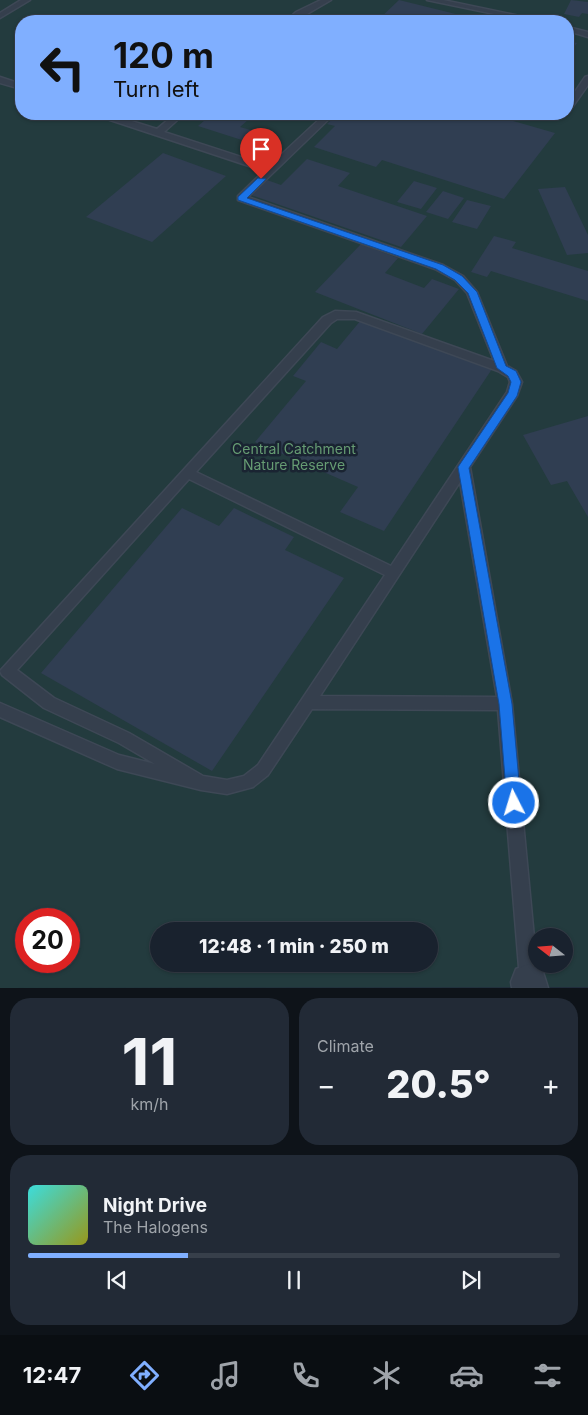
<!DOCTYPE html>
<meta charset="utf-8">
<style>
:root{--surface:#19222e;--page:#222a36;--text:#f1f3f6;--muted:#9fa4aa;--line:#373f4a;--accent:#80afff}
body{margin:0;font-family:Inter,sans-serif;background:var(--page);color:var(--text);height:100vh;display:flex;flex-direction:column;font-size:19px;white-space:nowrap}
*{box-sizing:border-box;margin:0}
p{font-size:16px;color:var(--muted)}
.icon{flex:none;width:28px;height:28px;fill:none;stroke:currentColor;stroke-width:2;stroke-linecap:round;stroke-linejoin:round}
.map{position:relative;height:988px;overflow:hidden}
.sheet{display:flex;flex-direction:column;gap:10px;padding:10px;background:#0e1319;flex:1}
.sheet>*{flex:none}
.hud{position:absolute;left:15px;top:15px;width:559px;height:105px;border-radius:20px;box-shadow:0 1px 4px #0004,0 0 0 1px var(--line);background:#80afff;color:#111;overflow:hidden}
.needle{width:32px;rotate:287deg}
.tools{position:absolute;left:528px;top:928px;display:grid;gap:10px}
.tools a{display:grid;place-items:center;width:45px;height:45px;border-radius:50%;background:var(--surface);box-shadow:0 1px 4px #0004,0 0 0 1px var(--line);font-size:25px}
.speed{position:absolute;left:15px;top:908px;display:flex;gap:10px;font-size:25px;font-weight:700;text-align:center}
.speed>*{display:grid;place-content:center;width:65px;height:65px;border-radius:50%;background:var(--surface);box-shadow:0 1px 4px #0004,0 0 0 1px var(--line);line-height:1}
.speed .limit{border:8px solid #d22;background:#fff;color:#111}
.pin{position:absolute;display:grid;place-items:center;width:42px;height:42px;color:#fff;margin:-51px -21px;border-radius:50% 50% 50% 0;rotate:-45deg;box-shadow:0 0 5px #0007}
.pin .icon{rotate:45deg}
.me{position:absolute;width:55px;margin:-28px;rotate:355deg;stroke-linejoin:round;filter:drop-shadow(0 0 4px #0008)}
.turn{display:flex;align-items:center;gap:18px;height:105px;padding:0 15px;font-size:22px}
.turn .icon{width:65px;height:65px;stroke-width:2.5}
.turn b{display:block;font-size:35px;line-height:42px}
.big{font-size:38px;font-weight:800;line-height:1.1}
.sheet .widget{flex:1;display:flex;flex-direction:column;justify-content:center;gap:8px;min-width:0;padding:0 18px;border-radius:20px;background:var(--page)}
.sheet .dial{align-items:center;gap:0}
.dial b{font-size:65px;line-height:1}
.song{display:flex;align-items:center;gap:15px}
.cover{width:60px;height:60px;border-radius:8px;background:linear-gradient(135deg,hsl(180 70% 55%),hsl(60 70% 35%))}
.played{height:5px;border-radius:2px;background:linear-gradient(90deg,var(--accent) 30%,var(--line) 30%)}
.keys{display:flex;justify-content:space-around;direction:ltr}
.heat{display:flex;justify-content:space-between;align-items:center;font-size:28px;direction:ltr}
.sheet .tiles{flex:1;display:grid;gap:10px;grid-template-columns:1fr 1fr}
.widget:last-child{grid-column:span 2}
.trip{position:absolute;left:150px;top:922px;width:288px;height:50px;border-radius:25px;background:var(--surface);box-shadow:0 1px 4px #0004,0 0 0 1px var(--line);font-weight:800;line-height:50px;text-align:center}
.tabs{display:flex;height:80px;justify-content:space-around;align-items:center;background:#0a0e12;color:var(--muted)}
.tabs .icon{width:35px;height:35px}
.tabs .active{color:var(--accent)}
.tabs b{font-size:22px;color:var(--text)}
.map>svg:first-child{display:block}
</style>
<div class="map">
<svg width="588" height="988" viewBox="0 0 588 988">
<rect width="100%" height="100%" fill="#212d3d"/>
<!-- green -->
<path fill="#233b3e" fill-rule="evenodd" d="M 0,0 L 588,0 L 588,987 L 0,988 ZM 21,21 L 568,21 L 568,114 L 21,114 ZM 26,919 L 69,919 L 69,961 L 26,961 ZM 159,931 L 429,931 L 429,964 L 159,964 ZM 536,936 L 564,936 L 564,964 L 536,964 Z"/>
<!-- building -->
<path fill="#303e52" d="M 399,0 L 484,21 L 377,21 Z
M 571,0 L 588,2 L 588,14 L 582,13 L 579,17 L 564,14 Z
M 568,41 L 577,43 L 568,56 Z
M 212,114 L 255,114 L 240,127 L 258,132 L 248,142 L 198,126 Z
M 338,114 L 489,114 L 555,133 L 504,199 L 382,160 L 376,167 L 314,147 L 335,126 L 327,124 Z
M 163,153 L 226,176 L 152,242 L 86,217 Z
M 307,159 L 350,173 L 338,186 L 427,216 L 401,247 L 251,195 L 267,180 L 281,185 Z
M 414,181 L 437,188 L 421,209 L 397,202 Z
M 565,187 L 588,235 L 588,253 L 567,255 L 538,189 Z
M 443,191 L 464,198 L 448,219 L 426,212 Z
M 467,200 L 491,206 L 477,229 L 452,222 Z
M 494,236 L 516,242 L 512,248 L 588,271 L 588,301 L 491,271 L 487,277 L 471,272 Z
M 361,244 L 398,258 L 385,273 L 424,288 L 432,279 L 459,289 L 422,334 L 315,292 Z
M 361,320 L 492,369 L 384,531 L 340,512 L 358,487 L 255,442 L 306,381 L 293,376 L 321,342 L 337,349 Z
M 588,416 L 588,517 L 567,481 L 551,485 L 523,435 Z
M 182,508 L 219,526 L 234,508 L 294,537 L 285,550 L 344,578 L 212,771 L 41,673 Z"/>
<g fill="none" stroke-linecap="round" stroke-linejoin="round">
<!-- lane casing -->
<g stroke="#3e4856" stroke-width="3">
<path id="lane" d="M 21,0 L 30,0 L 0,18 L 0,13 Z
M 321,0 L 331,0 L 295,21 L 286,21 L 296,12 Z
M 427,0 L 443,0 L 543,21 L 528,21 Z
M 568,27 L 588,32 L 588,37 L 568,31 Z
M 588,76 L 588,85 L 571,109 L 568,109 L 568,102 L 585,77 Z
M 0,77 L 21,84 L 21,89 L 0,83 Z
M 97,114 L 109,114 L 157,129 L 175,114 L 184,114 L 164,132 L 269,166 L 325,114 L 334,114 L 248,197 L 443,265 L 463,276 L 477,292 L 507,366 L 516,371 L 522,382 L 517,396 L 470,467 L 512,704 L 538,980 L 535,986 L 523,986 L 520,980 L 498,710 L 312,709 L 268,775 L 253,787 L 227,794 L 201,790 L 117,769 L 0,717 L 0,703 L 119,755 L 155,764 L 119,743 L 44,708 L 2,675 L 0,671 L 323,317 L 335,311 L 356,312 L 494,361 L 467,293 L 455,280 L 435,269 L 238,200 L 238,196 L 264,171 L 98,116 ZM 337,319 L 355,319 L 498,371 L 508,377 L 510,382 L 507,392 L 391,566 L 196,472 L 331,323 ZM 189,479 L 385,575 L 258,765 L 244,776 L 227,780 L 203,776 L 129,733 L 54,698 L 17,670 ZM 460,482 L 497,697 L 320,696 Z
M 518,114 L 552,114 C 544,120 529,118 519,116 Z"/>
</g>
<!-- street casing -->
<g stroke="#3e4856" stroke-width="3">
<path id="street" d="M 529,964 L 542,969 L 548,988 L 512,988 L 511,982 L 516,969 Z"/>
</g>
<!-- lane -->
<use href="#lane" fill="#353f4d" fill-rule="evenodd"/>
<!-- street -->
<use href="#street" fill="#353f4d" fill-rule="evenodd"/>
</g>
<!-- route -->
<path fill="#1a73e8" stroke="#114b97" d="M 258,178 L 266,179 L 247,198 L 443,265 L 462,276 L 477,292 L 506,366 L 516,371 L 521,382 L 517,396 L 469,468 L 512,704 L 521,803 L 519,808 L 514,810 L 509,808 L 507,803 L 499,704 L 458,467 L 508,393 L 511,382 L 508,376 L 497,368 L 468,293 L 455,280 L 436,269 L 238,200 L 238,197 Z"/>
<g text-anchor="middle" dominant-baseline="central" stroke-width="5" stroke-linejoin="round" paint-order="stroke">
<!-- park labels -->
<g font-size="14" fill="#669c73" stroke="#1a2432">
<text x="294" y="448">Central Catchment<tspan x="294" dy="16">Nature Reserve</tspan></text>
</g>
</g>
</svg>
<div class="tools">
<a><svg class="needle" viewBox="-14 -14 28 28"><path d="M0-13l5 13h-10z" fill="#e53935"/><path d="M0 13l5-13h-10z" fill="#9fa4aa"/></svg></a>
</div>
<div class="speed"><div class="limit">20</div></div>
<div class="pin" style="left:261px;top:179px;background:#d93025"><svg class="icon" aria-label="arrive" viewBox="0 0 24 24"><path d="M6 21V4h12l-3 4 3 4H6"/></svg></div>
<svg class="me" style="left:514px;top:803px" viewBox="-20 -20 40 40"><circle r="17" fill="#1a73e8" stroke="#fff" stroke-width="3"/><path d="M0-11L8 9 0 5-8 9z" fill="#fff"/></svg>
<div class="trip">12:48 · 1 min · 250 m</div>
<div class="hud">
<div class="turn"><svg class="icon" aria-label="left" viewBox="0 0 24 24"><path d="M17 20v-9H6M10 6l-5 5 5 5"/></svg><div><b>120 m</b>Turn left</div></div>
</div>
</div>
<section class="sheet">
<div class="tiles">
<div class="widget dial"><b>11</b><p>km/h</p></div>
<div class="widget"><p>Climate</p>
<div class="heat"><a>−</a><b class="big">20.5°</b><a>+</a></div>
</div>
<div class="widget">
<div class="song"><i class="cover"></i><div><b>Night Drive</b><p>The Halogens</p></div></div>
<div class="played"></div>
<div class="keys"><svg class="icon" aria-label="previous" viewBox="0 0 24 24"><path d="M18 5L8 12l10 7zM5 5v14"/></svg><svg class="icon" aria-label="pause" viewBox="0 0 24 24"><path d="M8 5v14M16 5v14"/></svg><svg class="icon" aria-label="next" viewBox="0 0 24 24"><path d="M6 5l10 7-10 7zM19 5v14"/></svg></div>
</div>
</div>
</section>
<nav class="tabs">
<b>12:47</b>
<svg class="icon active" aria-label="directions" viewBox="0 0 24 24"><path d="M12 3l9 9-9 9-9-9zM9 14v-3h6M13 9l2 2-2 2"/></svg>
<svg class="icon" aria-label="music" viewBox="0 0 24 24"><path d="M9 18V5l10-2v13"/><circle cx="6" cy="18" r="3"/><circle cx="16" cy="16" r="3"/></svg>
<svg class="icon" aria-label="phone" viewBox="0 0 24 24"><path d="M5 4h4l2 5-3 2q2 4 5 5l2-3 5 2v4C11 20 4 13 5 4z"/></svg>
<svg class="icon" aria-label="climate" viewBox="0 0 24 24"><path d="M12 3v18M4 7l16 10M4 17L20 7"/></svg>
<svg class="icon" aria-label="car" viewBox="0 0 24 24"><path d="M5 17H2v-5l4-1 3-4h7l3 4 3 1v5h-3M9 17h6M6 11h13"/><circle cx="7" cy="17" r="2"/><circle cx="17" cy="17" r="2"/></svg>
<svg class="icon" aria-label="filters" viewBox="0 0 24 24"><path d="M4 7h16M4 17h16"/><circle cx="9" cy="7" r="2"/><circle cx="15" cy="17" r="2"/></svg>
</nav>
